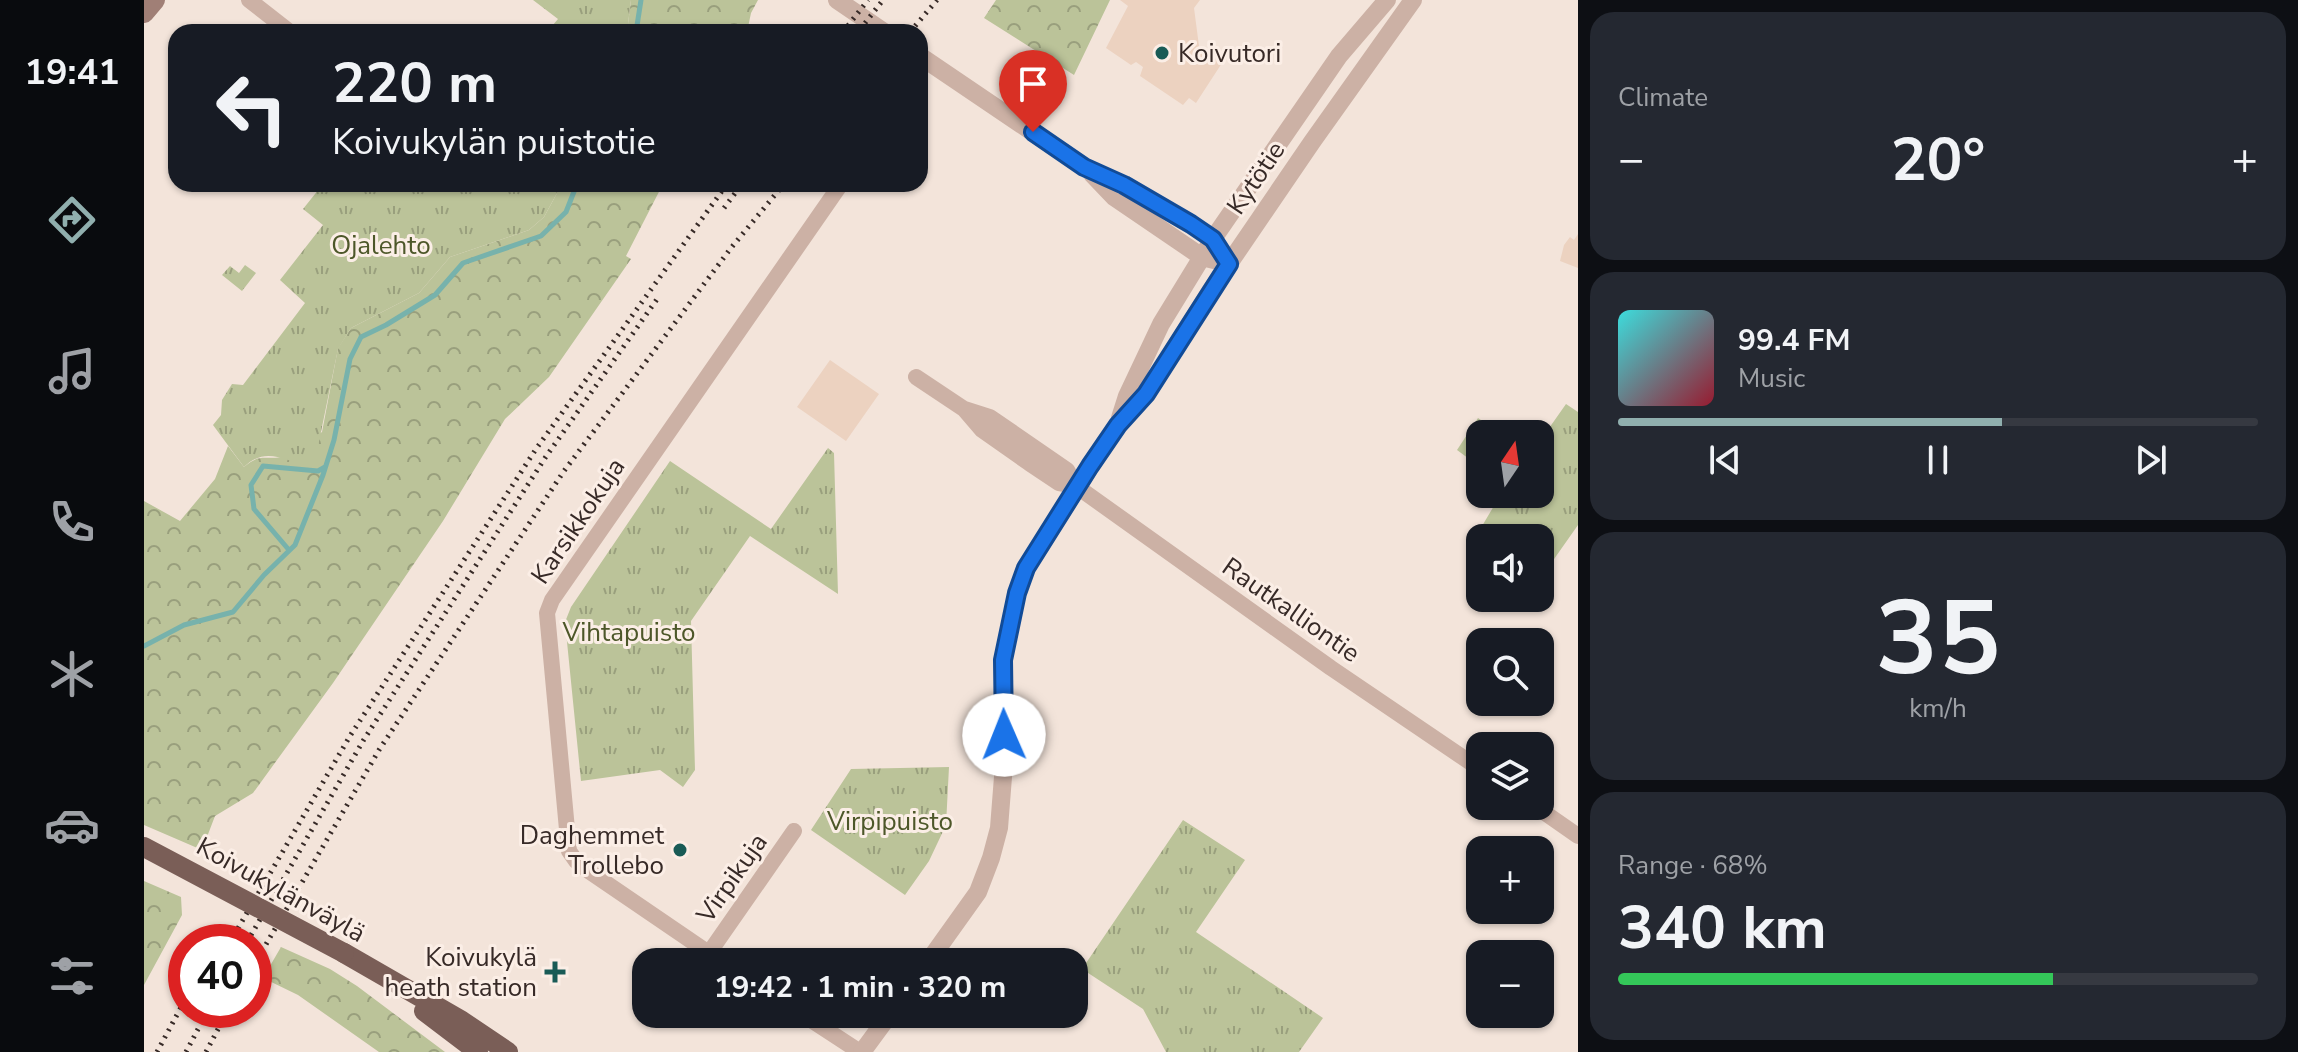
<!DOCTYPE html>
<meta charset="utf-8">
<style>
:root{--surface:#171b24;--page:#242831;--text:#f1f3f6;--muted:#9ea1a6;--line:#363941;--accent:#90afae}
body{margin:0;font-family:"Nunito Sans",sans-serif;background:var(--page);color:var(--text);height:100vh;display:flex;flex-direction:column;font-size:30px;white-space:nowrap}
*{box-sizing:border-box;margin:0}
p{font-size:26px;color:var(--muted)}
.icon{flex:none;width:44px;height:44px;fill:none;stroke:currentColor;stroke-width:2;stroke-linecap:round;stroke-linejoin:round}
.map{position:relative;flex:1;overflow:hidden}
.side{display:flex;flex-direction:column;gap:12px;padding:12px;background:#0d0f14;width:720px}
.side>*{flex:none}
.top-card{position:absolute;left:24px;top:24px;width:760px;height:168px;border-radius:24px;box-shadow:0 2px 6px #0004;background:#171b24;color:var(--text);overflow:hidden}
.needle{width:52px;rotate:13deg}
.buttons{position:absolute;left:1322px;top:420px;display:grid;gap:16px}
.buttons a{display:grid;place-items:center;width:88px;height:88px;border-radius:16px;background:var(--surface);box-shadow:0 2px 6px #0004;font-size:40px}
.speed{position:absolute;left:24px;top:924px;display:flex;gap:16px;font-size:40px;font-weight:700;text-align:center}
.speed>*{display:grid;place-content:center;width:104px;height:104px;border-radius:50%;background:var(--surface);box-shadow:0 2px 6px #0004;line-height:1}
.speed .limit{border:12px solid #d22;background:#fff;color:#111}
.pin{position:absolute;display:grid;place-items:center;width:68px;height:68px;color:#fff;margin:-82px -34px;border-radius:50% 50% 50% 0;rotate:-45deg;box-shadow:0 0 8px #0007}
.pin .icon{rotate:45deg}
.me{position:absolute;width:88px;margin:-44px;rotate:359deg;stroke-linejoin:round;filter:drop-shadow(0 0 6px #0008)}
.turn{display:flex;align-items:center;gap:28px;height:168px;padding:0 32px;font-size:36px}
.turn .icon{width:104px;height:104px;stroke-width:2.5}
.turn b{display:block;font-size:56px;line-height:68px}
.big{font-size:60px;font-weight:700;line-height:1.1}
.side .card{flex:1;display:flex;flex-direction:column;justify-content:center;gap:12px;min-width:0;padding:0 28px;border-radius:24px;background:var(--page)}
.side .dial{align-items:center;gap:0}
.dial b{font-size:104px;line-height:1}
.song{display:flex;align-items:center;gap:24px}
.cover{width:96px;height:96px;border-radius:12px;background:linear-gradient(135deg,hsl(180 70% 55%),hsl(350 70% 35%))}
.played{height:8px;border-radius:4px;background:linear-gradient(90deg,var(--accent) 60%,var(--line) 60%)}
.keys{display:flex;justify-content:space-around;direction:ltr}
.heat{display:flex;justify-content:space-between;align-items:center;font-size:44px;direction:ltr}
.charge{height:12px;border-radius:6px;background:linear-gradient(90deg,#34c759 68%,var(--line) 0)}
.trip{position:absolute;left:488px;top:948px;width:456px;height:80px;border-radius:24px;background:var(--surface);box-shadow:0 2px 6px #0004;font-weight:700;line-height:80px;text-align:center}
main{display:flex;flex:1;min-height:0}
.dock{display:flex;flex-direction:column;width:144px;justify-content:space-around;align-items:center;background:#090b0e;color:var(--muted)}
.dock .icon{width:56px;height:56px}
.dock .active{color:var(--accent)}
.dock b{font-size:36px;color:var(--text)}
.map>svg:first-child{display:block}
</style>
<main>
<nav class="dock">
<b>19:41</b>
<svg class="icon active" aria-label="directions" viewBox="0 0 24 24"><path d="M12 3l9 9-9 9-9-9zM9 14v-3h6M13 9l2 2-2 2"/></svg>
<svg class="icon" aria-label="music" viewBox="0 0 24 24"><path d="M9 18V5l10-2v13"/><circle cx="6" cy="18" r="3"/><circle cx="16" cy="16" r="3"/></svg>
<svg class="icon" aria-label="phone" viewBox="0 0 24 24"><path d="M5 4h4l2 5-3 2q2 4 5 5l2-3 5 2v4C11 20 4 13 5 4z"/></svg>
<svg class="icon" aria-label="climate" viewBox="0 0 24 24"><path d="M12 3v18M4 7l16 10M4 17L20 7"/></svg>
<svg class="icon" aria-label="car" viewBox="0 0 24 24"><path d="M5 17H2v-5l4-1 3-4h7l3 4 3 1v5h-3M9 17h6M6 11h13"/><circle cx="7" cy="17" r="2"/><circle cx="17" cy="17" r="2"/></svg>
<svg class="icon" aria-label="filters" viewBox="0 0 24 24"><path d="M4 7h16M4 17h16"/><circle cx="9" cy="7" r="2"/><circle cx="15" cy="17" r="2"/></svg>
</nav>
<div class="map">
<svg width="1434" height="1052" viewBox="0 0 1434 1052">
<defs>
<pattern id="forest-crowns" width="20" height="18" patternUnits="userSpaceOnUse" patternTransform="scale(2)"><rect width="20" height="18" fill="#bbc399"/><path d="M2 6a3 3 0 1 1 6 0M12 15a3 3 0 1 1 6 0" fill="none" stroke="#999f7d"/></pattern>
<pattern id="park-tufts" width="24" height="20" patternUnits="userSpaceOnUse" patternTransform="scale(2)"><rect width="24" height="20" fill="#bbc399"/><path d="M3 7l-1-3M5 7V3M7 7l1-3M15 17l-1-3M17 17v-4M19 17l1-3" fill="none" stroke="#999f7d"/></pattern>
</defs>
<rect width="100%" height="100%" fill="#f3e4da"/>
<!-- forest -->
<path fill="url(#forest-crowns)" d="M 487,0 L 614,0 L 607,13 L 603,32 L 483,32 Z
M 852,0 L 966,0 L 930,75 L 840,18 Z
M 418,184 L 519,184 L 482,256 L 487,259 L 405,377 L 361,419 L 299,521 L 189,683 L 109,793 L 71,816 L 58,850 L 0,825 L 0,501 L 36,521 L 71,479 L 84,446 L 100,467 C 116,453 120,460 137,457 C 150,455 167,439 178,432 L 194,348 L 207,328 L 275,293 L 306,257 L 385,230 L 400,217 Z
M 0,881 L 37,897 L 38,915 L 0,985 Z
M 137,947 L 186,969 L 213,986 L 301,1052 L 235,1052 L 154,995 L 119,978 Z"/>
<!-- park -->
<path fill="url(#park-tufts)" d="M 389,0 L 487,0 L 483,32 L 403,32 L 414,19 Z
M 179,184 L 418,184 L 400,217 L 385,230 L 306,257 L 275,293 L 207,328 L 194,349 L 171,461 C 146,470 127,441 100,467 L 69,425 L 77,415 L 78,400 L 88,384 L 99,385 L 161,303 L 136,280 L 179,225 L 159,209 Z
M 101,265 L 112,273 L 98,291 L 78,275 L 86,266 L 95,273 Z
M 1422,404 L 1434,412 L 1434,525 L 1396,579 L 1396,538 L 1336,538 L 1336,555 L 1325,548 L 1357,494 L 1396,494 L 1396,441 Z
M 1334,418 L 1357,434 L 1336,434 L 1336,467 L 1313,450 Z
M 684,448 L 690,453 L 694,594 L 606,536 L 547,621 L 551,770 L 539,787 L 516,770 L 437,781 L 421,622 L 427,607 L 526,461 L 627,529 Z
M 805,767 L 802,825 L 785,861 L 761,895 L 667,830 L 707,769 Z
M 1039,820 L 1101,860 L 1052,932 L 1179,1018 L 1155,1052 L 1022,1052 L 999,1009 L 938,969 Z"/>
<!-- plaza -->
<path fill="#ecd2c0" d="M 976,0 L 1056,0 L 1050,8 L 1055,46 L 1078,63 L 1052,103 L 1045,98 L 1039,105 L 996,76 L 999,67 L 992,62 L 987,65 L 962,48 L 984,6 Z
M 1434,234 L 1434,268 L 1416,261 L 1420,245 L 1426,237 L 1430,240 Z
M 686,360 L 735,394 L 702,441 L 653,407 Z"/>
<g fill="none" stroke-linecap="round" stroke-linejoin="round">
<!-- stream -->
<path stroke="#77b2ac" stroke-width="5" d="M 492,32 L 497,0
M 145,550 L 110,509 L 107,485 L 119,466 L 174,471 L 181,467
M 0,646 L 40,625 L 89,612 L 120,575 L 151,545 L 179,475 L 190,440 L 206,359 L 217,337 L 242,325 L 291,295 L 319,263 L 397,236 L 422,212 L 433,184"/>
<!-- minor -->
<path stroke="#ccb1a5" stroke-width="16" d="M 105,0 L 146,32
M 772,377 L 820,409 L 838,430 L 885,463 L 915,483 L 932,486 L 1187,668 L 1336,769
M 821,409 L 846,417 L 923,470 L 932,486
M 1391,806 L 1434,836
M 565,953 L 650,831
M 578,962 L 446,872 L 432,861 L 425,851 L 403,613 L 408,600 L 697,184
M 658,1014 L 716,1052"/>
<!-- tertiary -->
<path stroke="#ccb1a5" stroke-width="18" d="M 693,0 L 740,32
M 776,56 L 940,167 L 980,185 L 1047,224 L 1069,239 L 1085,264
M 948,174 L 970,197 L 1058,257 L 1070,260
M 976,418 L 983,396 L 1017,324 L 1069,239 L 1195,56 L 1243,0
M 784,962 L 834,892 L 847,858 L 855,828 L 860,764 L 859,660 L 873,593 L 882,568 L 959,447 L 974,425 L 1002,394 L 1067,290 L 1168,142 L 1269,0
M 718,1052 L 746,1014"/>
<!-- secondary -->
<path stroke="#a07f76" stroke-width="20" d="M 0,13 L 11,0"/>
<!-- primary -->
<path stroke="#7a5e57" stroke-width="20" d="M 200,953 L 318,1021 L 364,1052
M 280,1011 L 334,1052"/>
<!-- rail -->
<path stroke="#372a27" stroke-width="5" stroke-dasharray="2 6" stroke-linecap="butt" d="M 721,23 L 739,0
M 699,32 L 724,0
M 766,32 L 793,0
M 580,208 L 598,184
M 86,942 L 206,736 L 392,449 L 583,184
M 103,942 L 219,741 L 401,458 L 516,295
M 110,965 L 235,750 L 420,471 L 587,248 L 640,184
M 13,1052 L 42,998
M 42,1052 L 64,1010
M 62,1052 L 84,1010"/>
<!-- primary-bridge -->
<path stroke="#7a5e57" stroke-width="20" d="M 0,847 L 200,953"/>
</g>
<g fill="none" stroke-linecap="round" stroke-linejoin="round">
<!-- route casing -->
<g stroke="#114b97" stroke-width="20">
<path id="route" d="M 860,735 L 859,660 L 873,593 L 882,568 L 946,466 L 974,425 L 1002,394 L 1085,264 L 1069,239 L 1047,224 L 980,185 L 940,167 L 889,132"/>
</g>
<!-- route -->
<use href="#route" stroke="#1a73e8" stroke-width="14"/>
</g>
<!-- markers -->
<g fill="#195b56" stroke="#fbeee6" stroke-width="3">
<circle cx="1018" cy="53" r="8"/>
<circle cx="536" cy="850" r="8"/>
<path d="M407 960h8v8h8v8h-8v8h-8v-8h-8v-8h8z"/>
</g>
<g text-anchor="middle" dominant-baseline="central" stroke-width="6" stroke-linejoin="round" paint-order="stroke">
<!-- poi labels -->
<g font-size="26" fill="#372a27" stroke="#fbeee6" text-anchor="end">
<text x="1034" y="53" text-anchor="start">Koivutori</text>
<text x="520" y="835">Daghemmet<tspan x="520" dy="30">Trollebo</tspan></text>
<text x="393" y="957">Koivukylä<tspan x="393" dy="30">heath station</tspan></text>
</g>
<!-- street labels -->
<g font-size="26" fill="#372a27" stroke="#fbeee6">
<text transform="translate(1112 178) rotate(-56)">Kytötie</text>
<text transform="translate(434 521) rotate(-56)">Karsikkokuja</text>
<text transform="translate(1147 610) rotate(35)">Rautkalliontie</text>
<text transform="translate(588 878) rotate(-55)">Virpikuja</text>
<text transform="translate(137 890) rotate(29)">Koivukylänväylä</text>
</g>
<!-- park labels -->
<g font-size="26" fill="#4d5729" stroke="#fbeee6">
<text x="237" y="245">Ojalehto</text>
<text x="485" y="632">Vihtapuisto</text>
<text x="746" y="821">Virpipuisto</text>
</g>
</g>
</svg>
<div class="buttons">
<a><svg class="needle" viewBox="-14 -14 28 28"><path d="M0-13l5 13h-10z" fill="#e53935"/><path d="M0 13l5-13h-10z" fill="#9ea1a6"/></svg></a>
<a><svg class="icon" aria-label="sound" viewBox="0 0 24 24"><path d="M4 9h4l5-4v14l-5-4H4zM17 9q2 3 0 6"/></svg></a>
<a><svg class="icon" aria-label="search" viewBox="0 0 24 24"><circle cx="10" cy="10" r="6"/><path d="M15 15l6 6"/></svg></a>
<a><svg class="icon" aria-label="layers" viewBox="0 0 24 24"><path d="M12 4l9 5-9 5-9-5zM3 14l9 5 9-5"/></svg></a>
<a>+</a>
<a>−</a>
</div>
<div class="speed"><div class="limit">40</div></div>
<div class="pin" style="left:889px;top:132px;background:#d93025"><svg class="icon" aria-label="arrive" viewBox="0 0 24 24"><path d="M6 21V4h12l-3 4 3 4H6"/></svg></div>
<svg class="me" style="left:860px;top:735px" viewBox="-20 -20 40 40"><circle r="19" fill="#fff"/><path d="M0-13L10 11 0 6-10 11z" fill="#1a73e8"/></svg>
<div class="trip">19:42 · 1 min · 320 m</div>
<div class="top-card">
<div class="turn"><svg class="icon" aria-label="left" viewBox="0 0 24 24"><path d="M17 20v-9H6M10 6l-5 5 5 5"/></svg><div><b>220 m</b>Koivukylän puistotie</div></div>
</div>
</div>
<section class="side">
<div class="card"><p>Climate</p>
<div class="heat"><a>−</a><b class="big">20°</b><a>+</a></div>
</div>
<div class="card">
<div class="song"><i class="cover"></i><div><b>99.4 FM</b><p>Music</p></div></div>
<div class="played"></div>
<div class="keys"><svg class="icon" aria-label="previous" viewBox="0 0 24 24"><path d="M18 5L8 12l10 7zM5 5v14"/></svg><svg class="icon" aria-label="pause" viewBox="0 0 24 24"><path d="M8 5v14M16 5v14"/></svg><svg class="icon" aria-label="next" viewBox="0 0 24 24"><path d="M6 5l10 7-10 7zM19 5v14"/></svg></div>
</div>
<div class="card dial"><b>35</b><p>km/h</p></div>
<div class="card"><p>Range · 68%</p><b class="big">340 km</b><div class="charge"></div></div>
</section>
</main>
